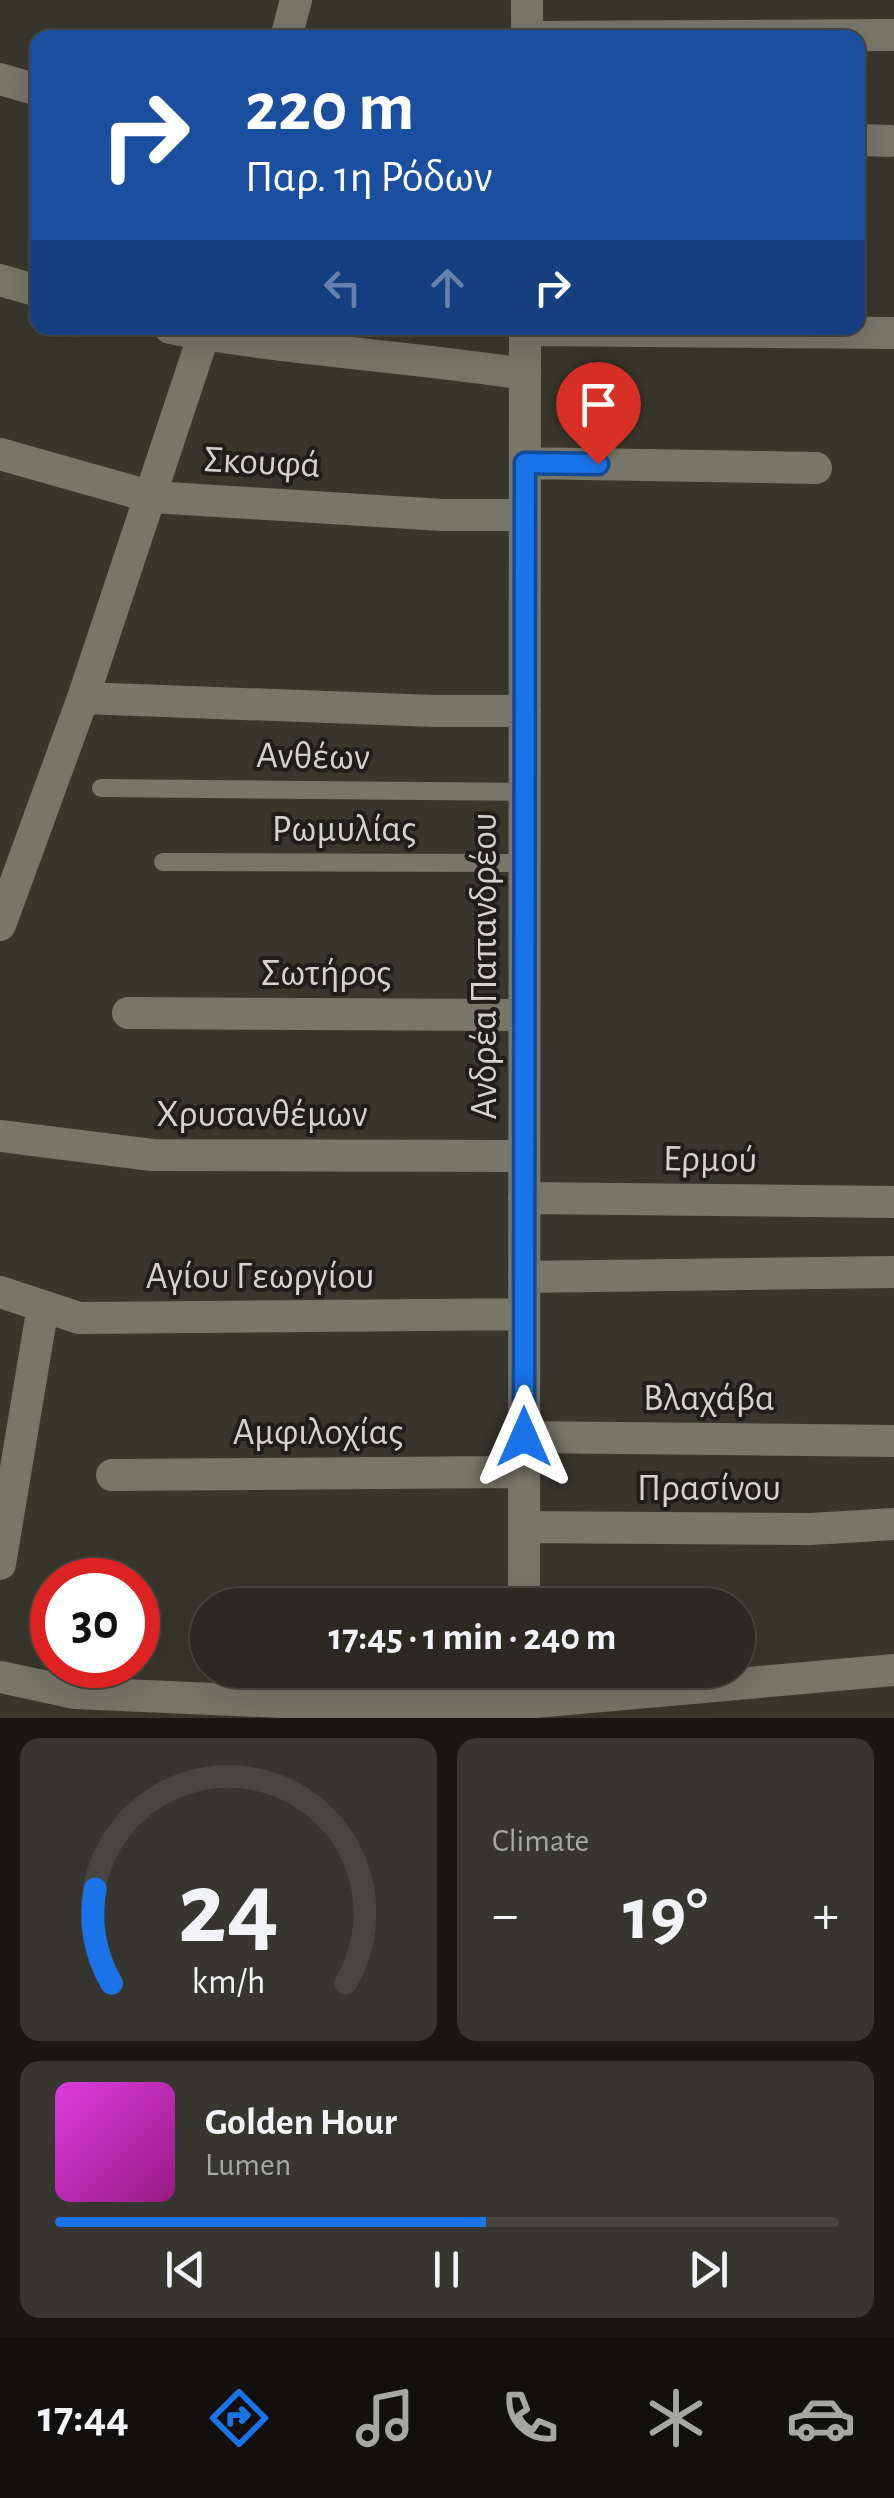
<!DOCTYPE html>
<meta charset="utf-8">
<style>
:root{--surface:#2b2922;--page:#37352f;--text:#f1f3f6;--muted:#a6a6a5;--line:#474540;--accent:#1a73e8}
body{margin:0;font-family:"Alegreya Sans",sans-serif;background:var(--page);color:var(--text);height:100vh;display:flex;flex-direction:column;font-size:38px;white-space:nowrap}
*{box-sizing:border-box;margin:0}
p{font-size:32px;color:var(--muted)}
.icon{flex:none;width:55px;height:55px;fill:none;stroke:currentColor;stroke-width:2;stroke-linecap:round;stroke-linejoin:round}
.map{position:relative;height:1718px;overflow:hidden}
.details{display:flex;flex-direction:column;gap:20px;padding:20px;background:#181713;flex:1}
.details>*{flex:none}
.guide{position:absolute;left:30px;top:30px;width:835px;height:305px;border-radius:20px;box-shadow:0 10px 40px #0002,0 0 0 2px var(--line);background:#1a4fa0;color:#fff;overflow:hidden}
.speed{position:absolute;left:30px;top:1558px;display:flex;gap:20px;font-size:50px;font-weight:700;text-align:center}
.speed>*{display:grid;place-content:center;width:130px;height:130px;border-radius:50%;background:var(--surface);box-shadow:0 10px 40px #0002,0 0 0 2px var(--line);line-height:1}
.speed .limit{border:15px solid #d22;background:#fff;color:#111}
.pin{position:absolute;display:grid;place-items:center;width:85px;height:85px;color:#fff;margin:-102px -42px;border-radius:50% 50% 50% 0;rotate:-45deg;box-shadow:0 0 10px #0007}
.pin .icon{rotate:45deg}
.me{position:absolute;width:110px;margin:-55px;rotate:0deg;stroke-linejoin:round;filter:drop-shadow(0 0 8px #0008)}
.turn{display:flex;align-items:center;gap:35px;height:210px;padding:0 50px;font-size:45px}
.turn .icon{width:130px;height:130px;stroke-width:2.5}
.turn b{display:block;font-size:70px;line-height:85px}
.lanes{display:flex;align-items:center;height:95px;padding:0 50px;background:#0003;justify-content:center;gap:50px;direction:ltr}
.lanes .off{opacity:.35}
.big{font-size:75px;font-weight:700;line-height:1.1}
.details .widget{flex:1;display:flex;flex-direction:column;justify-content:center;gap:15px;min-width:0;padding:0 35px;border-radius:20px;background:var(--page)}
.details .dial{align-items:center;gap:0}
.dial svg{height:260px;overflow:visible;fill:none;stroke:var(--line);stroke-width:7;stroke-linecap:round;text-anchor:middle}
.dial text{fill:var(--text);stroke:none}
.song{display:flex;align-items:center;gap:30px}
.cover{width:120px;height:120px;border-radius:15px;background:linear-gradient(135deg,hsl(300 70% 55%),hsl(310 70% 35%))}
.played{height:10px;border-radius:5px;background:linear-gradient(90deg,var(--accent) 55%,var(--line) 55%)}
.keys{display:flex;justify-content:space-around;direction:ltr}
.heat{display:flex;justify-content:space-between;align-items:center;font-size:55px;direction:ltr}
.details .tiles{flex:1;display:grid;gap:20px;grid-template-columns:1fr 1fr}
.widget:last-child{grid-column:span 2}
.trip{position:absolute;left:190px;top:1588px;width:565px;height:100px;border-radius:50px;background:var(--surface);box-shadow:0 10px 40px #0002,0 0 0 2px var(--line);font-weight:700;line-height:100px;text-align:center}
.tab-bar{display:flex;height:160px;justify-content:space-around;align-items:center;background:#11100e;color:var(--muted)}
.tab-bar .icon{width:70px;height:70px}
.tab-bar .current{color:var(--accent)}
.tab-bar b{font-size:45px;color:var(--text)}
.map>svg:first-child{display:block}
</style>
<div class="map">
<svg width="894" height="1718" viewBox="0 0 894 1718">
<rect width="100%" height="100%" fill="#39372d"/>
<g fill="none" stroke-linecap="round" stroke-linejoin="round">
<!-- service -->
<path stroke="#787569" stroke-width="18" d="M 101,788 L 525,792
M 163,862 L 524,863"/>
<!-- minor -->
<path stroke="#787569" stroke-width="32" d="M 527,37 L 894,35
M 286,38 L 296,0
M 527,38 L 527,0
M 0,79 L 38,90
M 858,140 L 890,141
M 0,280 L 38,291
M 170,328 C 287,350 407,356 525,374
M 525,330 L 894,333
M 0,454 L 152,497 L 442,515 L 525,515
M 525,463 L 816,468
M 83,698 L 435,711 L 525,711
M 0,925 L 83,698 L 206,328
M 128,1013 L 524,1015
M 0,1136 L 152,1155 L 524,1156
M 524,1198 L 894,1202
M 524,1277 L 894,1272
M 0,1292 L 79,1318 L 524,1314
M 524,1437 L 894,1441
M 112,1475 L 524,1472
M 524,1527 L 811,1529 L 894,1524
M 0,1564 L 43,1306
M 524,1605 L 525,328
M 0,1677 L 75,1693 L 328,1704 L 524,1703 L 894,1670"/>
</g>
<g fill="none" stroke-linecap="round" stroke-linejoin="round">
<!-- route casing -->
<g stroke="#114b97" stroke-width="25">
<path id="route" d="M 524,1437 L 525,463 L 598,464"/>
</g>
<!-- route -->
<use href="#route" stroke="#1a73e8" stroke-width="18"/>
</g>
<g text-anchor="middle" dominant-baseline="central" stroke-width="8" stroke-linejoin="round" paint-order="stroke">
<!-- street labels -->
<g font-size="38" fill="#d3d2cb" stroke="#1f1e1a">
<text transform="translate(262 463) rotate(3)">Σκουφά</text>
<text transform="translate(313 757) rotate(1)">Ανθέων</text>
<text x="344" y="830">Ρωμυλίας</text>
<text transform="translate(485 966) rotate(-90)">Ανδρέα Παπανδρέου</text>
<text x="326" y="974">Σωτήρος</text>
<text x="262" y="1115">Χρυσανθέμων</text>
<text transform="translate(710 1160) rotate(1)">Ερμού</text>
<text x="260" y="1277">Αγίου Γεωργίου</text>
<text x="709" y="1399">Βλαχάβα</text>
<text x="318" y="1433">Αμφιλοχίας</text>
<text x="709" y="1489">Πρασίνου</text>
</g>
</g>
</svg>
<div class="speed"><div class="limit">30</div></div>
<div class="pin" style="left:598px;top:464px;background:#d93025"><svg class="icon" aria-label="arrive" viewBox="0 0 24 24"><path d="M6 21V4h12l-3 4 3 4H6"/></svg></div>
<svg class="me" style="left:524px;top:1437px" viewBox="-20 -20 40 40"><path d="M0-17L14 15 0 8-14 15z" fill="#1a73e8" stroke="#fff" stroke-width="4"/></svg>
<div class="trip">17:45 · 1 min · 240 m</div>
<div class="guide">
<div class="turn"><svg class="icon" aria-label="right" viewBox="0 0 24 24"><path d="M7 20v-9h11M14 6l5 5-5 5"/></svg><div><b>220 m</b>Παρ. 1η Ρόδων</div></div>
<div class="lanes"><svg class="icon off" aria-label="left" viewBox="0 0 24 24"><path d="M17 20v-9H6M10 6l-5 5 5 5"/></svg><svg class="icon off" aria-label="ahead" viewBox="0 0 24 24"><path d="M12 20V5M6 11l6-6 6 6"/></svg><svg class="icon" aria-label="right" viewBox="0 0 24 24"><path d="M7 20v-9h11M14 6l5 5-5 5"/></svg></div>
</div>
</div>
<section class="details">
<div class="tiles">
<div class="widget dial"><svg viewBox="0 0 100 80">
<path d="M14 69A42 42 0 1 1 86 69"/>
<path d="M14 69A42 42 0 0 1 9 40" stroke="#1a73e8"/>
<text x="50" y="56" font-size="32" font-weight="700">24</text>
<text x="50" y="72" font-size="11">km/h</text>
</svg></div>
<div class="widget"><p>Climate</p>
<div class="heat"><a>−</a><b class="big">19°</b><a>+</a></div>
</div>
<div class="widget">
<div class="song"><i class="cover"></i><div><b>Golden Hour</b><p>Lumen</p></div></div>
<div class="played"></div>
<div class="keys"><svg class="icon" aria-label="previous" viewBox="0 0 24 24"><path d="M18 5L8 12l10 7zM5 5v14"/></svg><svg class="icon" aria-label="pause" viewBox="0 0 24 24"><path d="M8 5v14M16 5v14"/></svg><svg class="icon" aria-label="next" viewBox="0 0 24 24"><path d="M6 5l10 7-10 7zM19 5v14"/></svg></div>
</div>
</div>
</section>
<nav class="tab-bar">
<b>17:44</b>
<svg class="icon current" aria-label="directions" viewBox="0 0 24 24"><path d="M12 3l9 9-9 9-9-9zM9 14v-3h6M13 9l2 2-2 2"/></svg>
<svg class="icon" aria-label="music" viewBox="0 0 24 24"><path d="M9 18V5l10-2v13"/><circle cx="6" cy="18" r="3"/><circle cx="16" cy="16" r="3"/></svg>
<svg class="icon" aria-label="phone" viewBox="0 0 24 24"><path d="M5 4h4l2 5-3 2q2 4 5 5l2-3 5 2v4C11 20 4 13 5 4z"/></svg>
<svg class="icon" aria-label="climate" viewBox="0 0 24 24"><path d="M12 3v18M4 7l16 10M4 17L20 7"/></svg>
<svg class="icon" aria-label="car" viewBox="0 0 24 24"><path d="M5 17H2v-5l4-1 3-4h7l3 4 3 1v5h-3M9 17h6M6 11h13"/><circle cx="7" cy="17" r="2"/><circle cx="17" cy="17" r="2"/></svg>
</nav>
